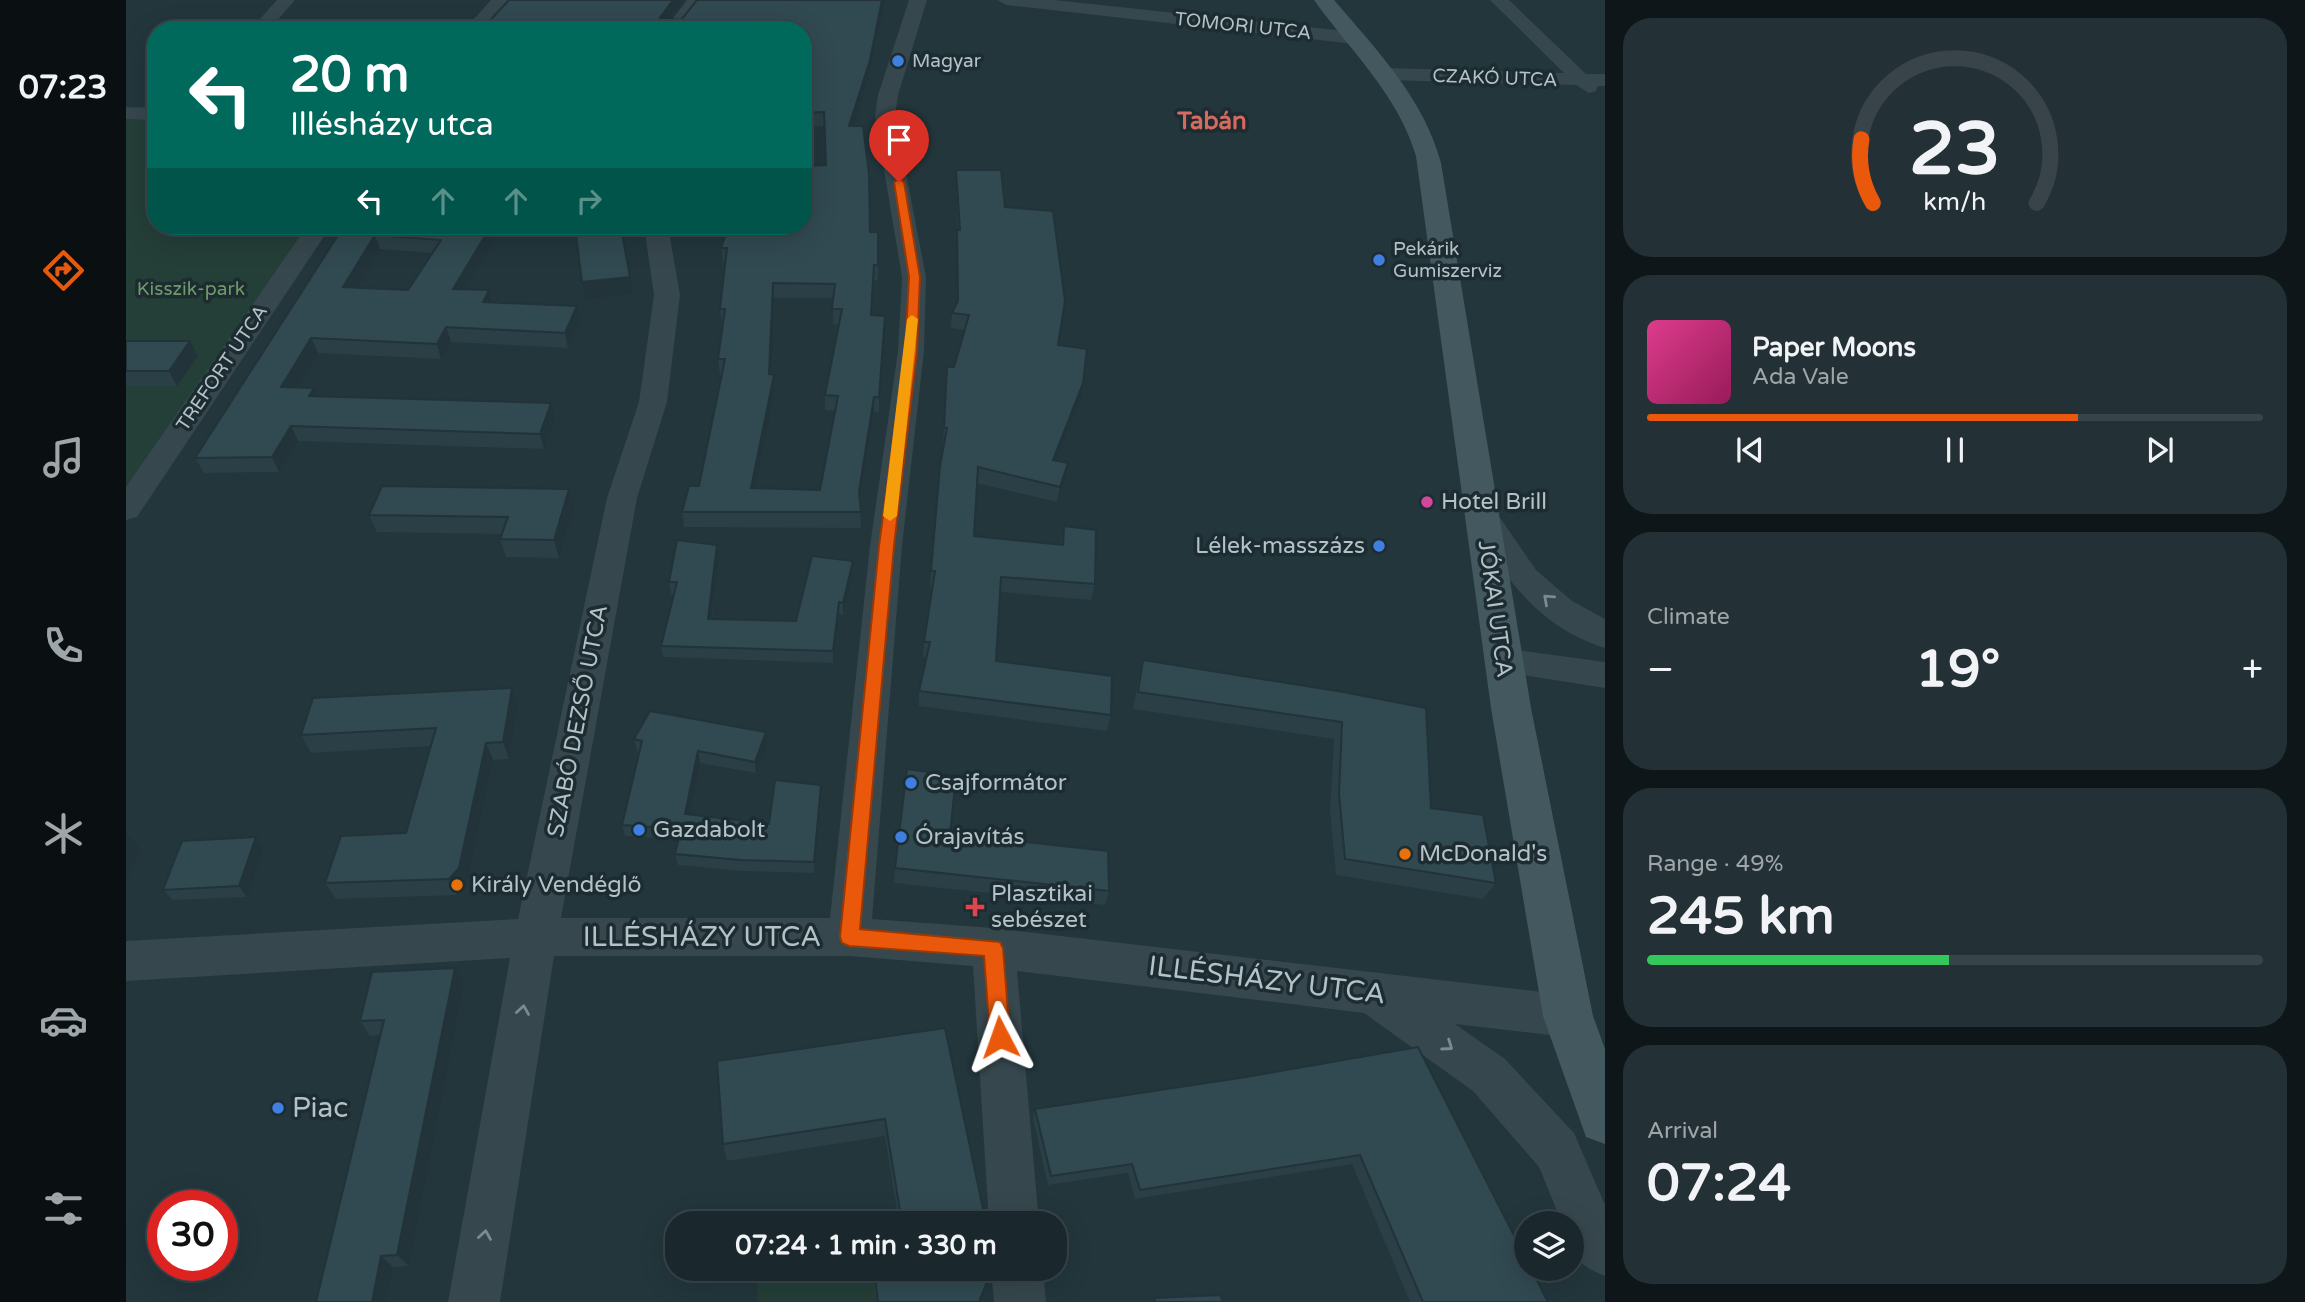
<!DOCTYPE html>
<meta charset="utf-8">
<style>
:root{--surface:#1a282d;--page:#233035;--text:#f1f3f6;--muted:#9fa6aa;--line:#384449;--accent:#ea580c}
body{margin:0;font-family:"Varela Round",sans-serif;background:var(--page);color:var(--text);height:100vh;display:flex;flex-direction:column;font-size:26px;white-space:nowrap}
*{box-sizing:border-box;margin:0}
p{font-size:23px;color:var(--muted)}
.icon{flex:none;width:38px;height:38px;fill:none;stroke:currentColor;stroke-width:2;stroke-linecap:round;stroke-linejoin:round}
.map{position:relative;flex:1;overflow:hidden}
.panel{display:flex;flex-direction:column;gap:18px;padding:18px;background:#0e1619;width:700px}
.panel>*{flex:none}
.top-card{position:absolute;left:21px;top:21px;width:665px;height:214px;border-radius:28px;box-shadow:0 7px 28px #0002,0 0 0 2px var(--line);background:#00695c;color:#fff;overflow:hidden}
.fabs{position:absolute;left:1388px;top:1211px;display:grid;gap:14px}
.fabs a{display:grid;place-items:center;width:70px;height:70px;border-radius:50%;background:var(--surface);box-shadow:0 7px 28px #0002,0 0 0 2px var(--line);font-size:35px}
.speed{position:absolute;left:21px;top:1190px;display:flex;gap:14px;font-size:35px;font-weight:700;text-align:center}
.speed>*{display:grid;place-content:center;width:91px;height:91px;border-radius:50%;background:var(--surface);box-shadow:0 7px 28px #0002,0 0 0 2px var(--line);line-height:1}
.speed .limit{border:10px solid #d22;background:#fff;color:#111}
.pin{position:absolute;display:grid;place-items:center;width:60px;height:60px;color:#fff;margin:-72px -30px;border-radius:50% 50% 50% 0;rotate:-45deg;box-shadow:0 0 7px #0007}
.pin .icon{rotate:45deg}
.me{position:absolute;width:77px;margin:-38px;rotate:356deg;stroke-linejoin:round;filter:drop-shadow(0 0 5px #0008)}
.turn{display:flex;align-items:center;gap:24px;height:147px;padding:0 28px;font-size:32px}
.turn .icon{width:91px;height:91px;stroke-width:2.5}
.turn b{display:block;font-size:49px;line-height:60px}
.lanes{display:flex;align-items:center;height:66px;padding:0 28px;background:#0003;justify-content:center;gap:35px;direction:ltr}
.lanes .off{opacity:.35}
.big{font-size:52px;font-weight:700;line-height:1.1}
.panel .card{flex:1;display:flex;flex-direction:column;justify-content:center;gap:10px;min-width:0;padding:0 24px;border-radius:28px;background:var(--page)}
.panel .dial{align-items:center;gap:0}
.dial svg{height:182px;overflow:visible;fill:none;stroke:var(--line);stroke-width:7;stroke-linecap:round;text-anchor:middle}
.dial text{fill:var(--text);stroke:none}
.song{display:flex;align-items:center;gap:21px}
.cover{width:84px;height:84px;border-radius:10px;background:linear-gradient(135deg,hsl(330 70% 55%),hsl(330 70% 35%))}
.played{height:7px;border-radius:4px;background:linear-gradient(90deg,var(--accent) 70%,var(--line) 70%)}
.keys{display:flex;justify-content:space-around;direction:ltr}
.heat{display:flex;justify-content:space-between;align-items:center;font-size:38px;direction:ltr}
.charge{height:10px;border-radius:5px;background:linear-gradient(90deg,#34c759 49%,var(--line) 0)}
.trip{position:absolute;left:539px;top:1211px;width:402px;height:70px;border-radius:28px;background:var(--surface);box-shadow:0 7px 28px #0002,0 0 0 2px var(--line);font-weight:700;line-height:70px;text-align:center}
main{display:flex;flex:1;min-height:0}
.dock{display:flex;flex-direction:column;width:126px;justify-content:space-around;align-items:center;background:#0a1012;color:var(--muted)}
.dock .icon{width:49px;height:49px}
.dock .on{color:var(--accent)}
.dock b{font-size:32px;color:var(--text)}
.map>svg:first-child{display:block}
</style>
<main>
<nav class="dock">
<b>07:23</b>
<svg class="icon on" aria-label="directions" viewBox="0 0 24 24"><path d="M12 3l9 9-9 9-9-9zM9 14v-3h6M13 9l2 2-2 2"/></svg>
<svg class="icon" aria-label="music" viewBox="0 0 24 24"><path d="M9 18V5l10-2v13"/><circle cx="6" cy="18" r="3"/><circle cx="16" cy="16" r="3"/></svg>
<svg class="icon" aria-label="phone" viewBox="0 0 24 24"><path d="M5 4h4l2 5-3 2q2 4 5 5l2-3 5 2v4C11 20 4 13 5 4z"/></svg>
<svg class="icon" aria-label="climate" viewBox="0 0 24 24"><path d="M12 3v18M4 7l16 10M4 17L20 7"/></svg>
<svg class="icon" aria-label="car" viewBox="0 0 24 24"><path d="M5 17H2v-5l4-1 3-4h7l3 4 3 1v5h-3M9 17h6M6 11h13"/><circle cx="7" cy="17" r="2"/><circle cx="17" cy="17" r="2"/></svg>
<svg class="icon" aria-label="filters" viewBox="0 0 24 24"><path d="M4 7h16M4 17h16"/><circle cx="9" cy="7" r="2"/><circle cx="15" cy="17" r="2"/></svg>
</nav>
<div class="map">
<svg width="1479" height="1302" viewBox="0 0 1479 1302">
<rect width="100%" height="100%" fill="#22363c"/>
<!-- green -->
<path fill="#243e38" d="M 0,114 L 30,116 L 30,226 L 188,226 L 0,501 Z
M 631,1269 L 765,1269 L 768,1302 L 632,1302 Z"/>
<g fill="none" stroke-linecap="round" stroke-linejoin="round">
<!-- street -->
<path fill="#36474d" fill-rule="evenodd" d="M 151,0 L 169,0 L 143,30 L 124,30 Z
M 365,0 L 383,0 L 357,30 L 338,30 Z
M 561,0 L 579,0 L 556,30 L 538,30 Z
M 783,0 L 801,0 L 772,95 L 769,116 L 800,277 L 798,351 L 776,546 L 746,919 L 867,928 L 1442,995 L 1458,1001 L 1464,1016 L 1458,1031 L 1442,1037 L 1329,1024 L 1379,1059 L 1448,1133 L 1479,1205 L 1479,1276 C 1448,1263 1446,1256 1446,1223 L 1436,1223 L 1413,1167 L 1347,1091 L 1238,1013 L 891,971 L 913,1223 L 863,1223 L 847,966 L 723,956 L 428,956 L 374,1302 L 322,1302 L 384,958 L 0,981 L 0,941 L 392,919 L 481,498 L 513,402 L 528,295 L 518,226 L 542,226 L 554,295 L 541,402 L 511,498 L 435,918 L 704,918 L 744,546 L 772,351 L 776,277 L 749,116 L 752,95 Z
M 871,0 L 928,0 L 1229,32 L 1238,38 L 1229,44 L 880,5 Z
M 1364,0 L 1383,0 L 1460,74 L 1479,74 L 1479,86 L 1472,86 L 1470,91 L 1463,93 L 1450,85 L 1259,80 L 1249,74 L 1259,68 L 1438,73 Z
M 0,107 L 30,108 L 30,120 L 0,119 Z
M 181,226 L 205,226 L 11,517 L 0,520 L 0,487 Z
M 1355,503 L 1366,506 L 1410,570 L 1446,601 L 1479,619 L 1479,648 C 1408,626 1376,572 1339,513 L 1344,506 Z
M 1376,648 L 1479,662 L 1479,688 L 1364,670 L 1358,661 L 1364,652 Z
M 865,1269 L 917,1269 L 920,1302 L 868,1302 Z"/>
<!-- secondary -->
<path fill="#445860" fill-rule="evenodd" d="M 1188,0 L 1208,0 C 1251,50 1298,99 1315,163 L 1405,708 L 1467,1016 L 1479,1049 L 1479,1144 L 1460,1137 L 1417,1016 L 1365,708 L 1290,156 C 1271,93 1225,52 1188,0 Z"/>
</g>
<!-- wall -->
<path fill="#2a3f46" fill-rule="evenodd" d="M 383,0 L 558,0 L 544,19 L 555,20 L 571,0 L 759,0 L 744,73 L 727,126 L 744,232 L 752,232 L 752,280 L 748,280 L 746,315 L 759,316 L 753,413 L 748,412 L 734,501 L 735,528 L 558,527 L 556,512 L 573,486 L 596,375 L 594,375 L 592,359 L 597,324 L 596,324 L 594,309 L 599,262 L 597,262 L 595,248 L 600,233 L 587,233 L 586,226 L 677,226 L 700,165 L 698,126 L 677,127 L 677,30 L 355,30 ZM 648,298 L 707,298 L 707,324 L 713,324 L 699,395 L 699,410 L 709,411 L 694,490 L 629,488 L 649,390 L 648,375 L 644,374 Z
M 830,170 L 879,207 L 932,345 L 955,399 L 930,461 L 939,479 L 931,502 L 851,483 L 848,536 L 935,545 L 938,526 L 969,584 L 965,600 L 874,592 L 870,661 L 985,715 L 981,731 L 793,706 L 793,691 L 801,658 L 797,657 L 798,642 L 807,587 L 804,586 L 805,571 L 818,444 L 817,444 L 821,367 L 828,367 L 839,330 L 825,328 L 826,313 L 831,303 L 831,245 L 832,230 L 830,184 Z
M 218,226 L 368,226 L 371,236 L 340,289 L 363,290 L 367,302 L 451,306 L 454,321 L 442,348 L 325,342 L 315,359 L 192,353 L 171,387 L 191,396 L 425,403 L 429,418 L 418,449 L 172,441 L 153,472 L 78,473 L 69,458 ZM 254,249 L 306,253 L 282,290 L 231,287 Z
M 0,341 L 72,356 L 51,386 L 0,386 Z
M 448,507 L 433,558 L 380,557 L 374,539 L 376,534 L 251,532 L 243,515 Z
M 591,545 L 593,557 L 586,619 L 670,621 L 727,573 L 717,615 L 713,614 L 707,663 L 537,657 L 535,646 L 548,594 L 545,594 L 543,582 Z
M 1017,660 L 1217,692 L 1305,808 L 1370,883 L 1357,899 L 1210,875 L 1204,811 L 1208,739 L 1007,709 L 1013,677 Z
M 386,688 L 392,705 L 383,759 L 367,760 L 341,885 L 331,895 L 210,899 L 199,883 L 280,833 L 305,746 L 185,753 L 175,735 Z
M 508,739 L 641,744 L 630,773 L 574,763 L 563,814 L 643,824 L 695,785 L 695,797 L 688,873 L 616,871 L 552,865 L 549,854 L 553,839 L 499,836 L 496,825 L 514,752 L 511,751 Z
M 824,834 L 983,891 L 979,905 L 768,883 L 769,868 Z
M 130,837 L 138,848 L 121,897 L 47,900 L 37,890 Z
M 329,968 L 338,983 L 283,1266 L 267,1267 L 260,1302 L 190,1302 L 254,1035 L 244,1036 L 234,1021 Z
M 819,1028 L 860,1223 L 773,1223 L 759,1136 L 601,1161 L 597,1144 Z
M 1292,1047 L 1422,1302 L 1284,1302 L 1226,1164 L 1009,1199 L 1002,1173 L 922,1185 L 907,1118 L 909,1109 L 1120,1077 Z
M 745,1269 L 866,1269 L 854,1302 L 750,1302 Z"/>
<!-- shaded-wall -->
<path fill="#223339" d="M 547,0 L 558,0 L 535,30 L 534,18 Z
M 756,0 L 759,0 L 744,73 L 723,140 L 723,126 Z
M 365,226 L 368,226 L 371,236 L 331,304 L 327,289 Z
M 249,235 L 254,249 L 223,301 L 217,287 Z
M 504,277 L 507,293 L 459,299 L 456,282 Z
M 647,283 L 648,298 L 644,390 L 643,374 Z
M 363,290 L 367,305 L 357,302 Z
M 451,306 L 454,321 L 442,348 L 439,333 Z
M 759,316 L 759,331 L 753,413 L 753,397 Z
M 320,327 L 325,342 L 315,359 L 311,344 Z
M 185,338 L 192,353 L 162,402 L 155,387 Z
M 64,341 L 72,356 L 51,386 L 43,371 Z
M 648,375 L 649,390 L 626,503 L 625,488 Z
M 957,383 L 955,399 L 924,475 L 927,460 Z
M 188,388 L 194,403 L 183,396 Z
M 748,397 L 748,412 L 733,506 L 733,491 Z
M 425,403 L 429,418 L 418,449 L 414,434 Z
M 165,426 L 172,441 L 153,472 L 146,457 Z
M 942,463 L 939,479 L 931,502 L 934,487 Z
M 443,489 L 448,507 L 433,558 L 428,540 Z
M 591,545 L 593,557 L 584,631 L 582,619 Z
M 727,561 L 727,573 L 717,615 L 717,603 Z
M 713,602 L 713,614 L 707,663 L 707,651 Z
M 386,688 L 392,705 L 383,759 L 377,742 Z
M 640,732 L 641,744 L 630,773 L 629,762 Z
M 360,743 L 367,760 L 341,885 L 331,895 L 323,879 Z
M 572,751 L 574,763 L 561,825 L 559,814 Z
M 695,785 L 695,797 L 688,873 L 688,862 Z
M 0,833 L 14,849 L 0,882 Z
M 130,837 L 138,848 L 121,897 L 113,886 Z
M 329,968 L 338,983 L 283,1266 L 271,1255 Z
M 255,1256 L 267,1267 L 260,1302 L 246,1302 Z
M 866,1269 L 854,1302 L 853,1302 Z"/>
<!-- building -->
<path fill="#314951" stroke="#223339" stroke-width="2" fill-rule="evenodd" d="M 383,0 L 547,0 L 534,18 L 555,20 L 571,0 L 756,0 L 744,60 L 723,126 L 737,126 L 743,174 L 744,232 L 752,232 L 752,265 L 748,265 L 745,315 L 759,316 L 753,397 L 748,397 L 733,491 L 735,512 L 556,512 L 563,486 L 573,486 L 599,359 L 592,359 L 599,309 L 594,309 L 601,248 L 595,248 L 603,226 L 677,226 L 677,166 L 700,165 L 698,112 L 677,113 L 677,30 L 623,29 L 622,30 L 355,30 ZM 647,283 L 709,284 L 706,309 L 716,309 L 699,395 L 712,396 L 694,490 L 625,488 L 648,375 L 643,374 Z
M 830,170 L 875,170 L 879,207 L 927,211 L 939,301 L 932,345 L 961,349 L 957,383 L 927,460 L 942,463 L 934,487 L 852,467 L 848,536 L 937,545 L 938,526 L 970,530 L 969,584 L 875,577 L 870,661 L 986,676 L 985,715 L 793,691 L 804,642 L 798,642 L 809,571 L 805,571 L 814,466 L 821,428 L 818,428 L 821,367 L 828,367 L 843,315 L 826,313 L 832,301 L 831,230 L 834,230 Z
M 218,226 L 365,226 L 327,289 L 363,290 L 357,302 L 451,306 L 439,333 L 320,327 L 311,344 L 185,338 L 155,387 L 188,388 L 183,396 L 425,403 L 414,434 L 165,426 L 146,457 L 69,458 ZM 249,235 L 315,240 L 282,290 L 217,287 Z
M 449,226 L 495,228 L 504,277 L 456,282 Z
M 0,341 L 64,341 L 43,371 L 0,371 Z
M 256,486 L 443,489 L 428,540 L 374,539 L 382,517 L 243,515 Z
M 551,540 L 591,545 L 582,619 L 670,621 L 686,556 L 727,561 L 717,603 L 713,602 L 707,651 L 535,646 L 551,582 L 543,582 Z
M 1017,660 L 1217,692 L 1300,708 L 1305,808 L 1357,815 L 1370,883 L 1219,859 L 1213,794 L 1216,722 L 1012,692 Z
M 386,688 L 377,742 L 360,743 L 333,868 L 323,879 L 199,883 L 215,836 L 280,833 L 310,728 L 175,735 L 187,698 Z
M 524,711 L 640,732 L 629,762 L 572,751 L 559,814 L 643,824 L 649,780 L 695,785 L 688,862 L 615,860 L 549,854 L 555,829 L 496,825 L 516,741 L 508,739 Z
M 781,769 L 830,776 L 824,834 L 982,851 L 983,891 L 769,868 Z
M 130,837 L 113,886 L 37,890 L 56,841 Z
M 329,968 L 271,1255 L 255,1256 L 246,1302 L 190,1302 L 258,1020 L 234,1021 L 246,972 Z
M 819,1028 L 860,1223 L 776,1223 L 759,1119 L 597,1144 L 591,1061 Z
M 1292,1047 L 1400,1259 L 1400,1269 L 1405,1269 L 1422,1302 L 1297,1302 L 1234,1155 L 1014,1190 L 1006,1164 L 925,1176 L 909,1109 L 1120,1077 Z
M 748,1269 L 866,1269 L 853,1302 L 752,1302 Z
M 1094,1295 L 1097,1302 L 1029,1302 L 1028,1298 Z"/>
<!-- one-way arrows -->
<defs><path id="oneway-chevron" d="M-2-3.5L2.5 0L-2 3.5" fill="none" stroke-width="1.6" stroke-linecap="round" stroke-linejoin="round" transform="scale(1.75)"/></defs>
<g stroke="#7a8b91">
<use href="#oneway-chevron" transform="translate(1422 599) rotate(-138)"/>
<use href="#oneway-chevron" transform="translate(397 1010) rotate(-81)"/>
<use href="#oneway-chevron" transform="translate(1322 1046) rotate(35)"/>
<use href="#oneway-chevron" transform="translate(359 1235) rotate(-81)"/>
</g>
<!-- route -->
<path fill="#ea580c" stroke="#983908" stroke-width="2" d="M 773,179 L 778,182 L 794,277 L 791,351 L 768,546 L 734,929 L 874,942 L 877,948 L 884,1037 L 881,1044 L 874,1047 L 867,1044 L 864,1037 L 858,956 L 723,946 L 716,943 L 714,937 L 753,546 L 779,351 L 783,277 L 768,182 Z"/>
<!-- slow -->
<path fill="#f59e0b" d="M 786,315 L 792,319 L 771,516 L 764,521 L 757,516 L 781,319 Z"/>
<!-- markers -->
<g fill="#3f7fe0" stroke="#1c2c31" stroke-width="2.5">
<circle cx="772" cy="61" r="7"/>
<circle cx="1253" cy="260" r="7"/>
<circle cx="1253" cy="546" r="7"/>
<circle cx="785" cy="783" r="7"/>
<circle cx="513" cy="830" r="7"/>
<circle cx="775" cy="837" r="7"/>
<circle cx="152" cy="1108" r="7"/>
</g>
<circle fill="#d1479c" stroke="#1c2c31" stroke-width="2.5" cx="1301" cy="502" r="7"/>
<g fill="#e8710a" stroke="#1c2c31" stroke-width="2.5">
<circle cx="1279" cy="854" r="7"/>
<circle cx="331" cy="885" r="7"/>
</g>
<path fill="#e0444e" stroke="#1c2c31" stroke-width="2.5" d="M845.5 896.5h7v7h7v7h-7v7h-7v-7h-7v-7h7z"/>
<g text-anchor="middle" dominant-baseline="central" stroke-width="7" stroke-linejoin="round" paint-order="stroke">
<!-- far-street labels -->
<g font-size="19" fill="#b2c2c8" stroke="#1c2c31">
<text transform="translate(1117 26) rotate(6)">TOMORI UTCA</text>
<text transform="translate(1369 78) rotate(2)">CZAKÓ UTCA</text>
<text transform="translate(96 368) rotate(-56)">TREFORT UTCA</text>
</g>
<!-- far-poi labels -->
<g font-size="19" fill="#b2c2c8" stroke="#1c2c31" text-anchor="start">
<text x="786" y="61">Magyar</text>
<text x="1267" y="249">Pekárik<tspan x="1267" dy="22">Gumiszerviz</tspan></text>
</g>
<!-- far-park labels -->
<g font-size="19" fill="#6e9a68" stroke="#1c2c31">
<text x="65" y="289">Kisszik-park</text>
</g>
<!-- poi labels -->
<g font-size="23" fill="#b2c2c8" stroke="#1c2c31" text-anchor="start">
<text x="1315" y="502">Hotel Brill</text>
<text x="1239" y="546" text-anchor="end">Lélek-masszázs</text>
<text x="799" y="783">Csajformátor</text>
<text x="527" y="830">Gazdabolt</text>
<text x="789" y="837">Órajavítás</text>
<text x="1293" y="854">McDonald's</text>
<text x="345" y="885">Király Vendéglő</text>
<text x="865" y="894">Plasztikai<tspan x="865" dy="26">sebészet</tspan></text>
</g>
<!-- street labels -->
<g font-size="23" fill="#b2c2c8" stroke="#1c2c31">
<text transform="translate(1369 609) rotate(82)">JÓKAI UTCA</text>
<text transform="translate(452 721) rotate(-79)">SZABÓ DEZSŐ UTCA</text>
</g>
<!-- far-district labels -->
<g font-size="24" font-weight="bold" fill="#d66a5f" stroke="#1c2c31">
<text x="1086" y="121">Tabán</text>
</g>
<!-- near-street labels -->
<g font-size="28" fill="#b2c2c8" stroke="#1c2c31">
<text x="576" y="937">ILLÉSHÁZY UTCA</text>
<text transform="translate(1141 980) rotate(7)">ILLÉSHÁZY UTCA</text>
</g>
<!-- near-poi labels -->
<g font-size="28" fill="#b2c2c8" stroke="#1c2c31" text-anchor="start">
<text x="166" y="1108">Piac</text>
</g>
</g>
</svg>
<div class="fabs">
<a><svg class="icon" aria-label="layers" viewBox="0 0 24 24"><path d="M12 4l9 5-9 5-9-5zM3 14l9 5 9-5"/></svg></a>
</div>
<div class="speed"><div class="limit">30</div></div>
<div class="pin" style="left:773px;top:182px;background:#d93025"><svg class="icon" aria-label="arrive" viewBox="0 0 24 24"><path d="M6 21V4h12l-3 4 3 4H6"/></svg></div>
<svg class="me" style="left:874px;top:1037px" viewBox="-20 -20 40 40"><path d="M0-17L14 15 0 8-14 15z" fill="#ea580c" stroke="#fff" stroke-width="4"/></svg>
<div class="trip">07:24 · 1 min · 330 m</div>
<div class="top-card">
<div class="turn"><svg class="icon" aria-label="left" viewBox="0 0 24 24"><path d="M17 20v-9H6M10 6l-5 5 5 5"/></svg><div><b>20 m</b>Illésházy utca</div></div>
<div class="lanes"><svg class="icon" aria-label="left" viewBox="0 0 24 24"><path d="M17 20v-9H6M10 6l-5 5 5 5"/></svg><svg class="icon off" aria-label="ahead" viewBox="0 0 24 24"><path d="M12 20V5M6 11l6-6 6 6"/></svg><svg class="icon off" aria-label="ahead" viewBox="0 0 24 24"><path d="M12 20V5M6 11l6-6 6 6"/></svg><svg class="icon off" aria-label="right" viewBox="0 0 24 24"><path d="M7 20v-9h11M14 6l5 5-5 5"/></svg></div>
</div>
</div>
<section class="panel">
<div class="card dial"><svg viewBox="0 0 100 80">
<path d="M14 69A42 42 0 1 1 86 69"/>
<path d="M14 69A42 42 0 0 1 9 41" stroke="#ea580c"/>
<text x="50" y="56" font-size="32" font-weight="700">23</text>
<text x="50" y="72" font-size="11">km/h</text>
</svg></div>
<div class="card">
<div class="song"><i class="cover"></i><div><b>Paper Moons</b><p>Ada Vale</p></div></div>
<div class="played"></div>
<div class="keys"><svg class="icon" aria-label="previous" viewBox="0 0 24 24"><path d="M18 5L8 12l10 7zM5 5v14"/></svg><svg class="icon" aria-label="pause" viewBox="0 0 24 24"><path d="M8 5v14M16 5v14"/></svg><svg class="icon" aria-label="next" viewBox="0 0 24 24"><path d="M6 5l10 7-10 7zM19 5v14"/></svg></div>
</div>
<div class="card"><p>Climate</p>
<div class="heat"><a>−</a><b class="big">19°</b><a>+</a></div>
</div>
<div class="card"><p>Range · 49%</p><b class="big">245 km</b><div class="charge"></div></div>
<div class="card"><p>Arrival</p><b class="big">07:24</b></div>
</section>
</main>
